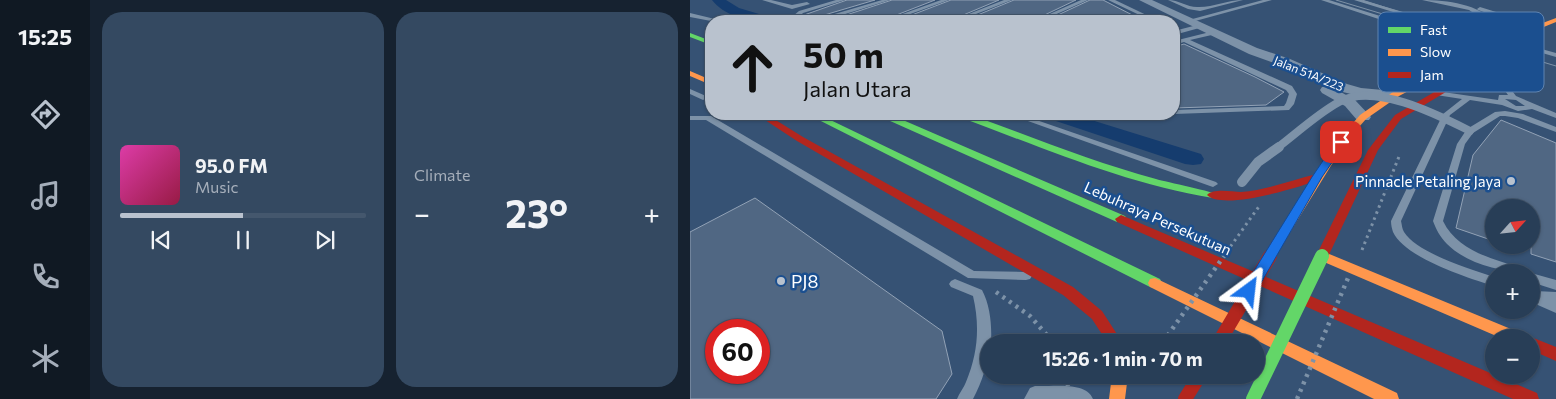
<!DOCTYPE html>
<meta charset="utf-8">
<style>
:root{--surface:#283e57;--page:#344961;--text:#f1f3f6;--muted:#a5aeba;--line:#44576d;--accent:#b9c2ce}
body{margin:0;font-family:Commissioner,sans-serif;background:var(--page);color:var(--text);height:100vh;display:flex;flex-direction:column;font-size:19px;white-space:nowrap}
*{box-sizing:border-box;margin:0}
p{font-size:16px;color:var(--muted)}
.icon{flex:none;width:28px;height:28px;fill:none;stroke:currentColor;stroke-width:2;stroke-linecap:round;stroke-linejoin:round}
.map{position:relative;flex:1;overflow:hidden}
.details{display:flex;flex-direction:column;gap:12px;padding:12px;background:#162230;width:600px}
.details>*{flex:none}
.top-card{position:absolute;left:15px;top:15px;width:475px;height:105px;border-radius:20px;box-shadow:0 1px 4px #0004,0 0 0 1px var(--line);background:#b9c2ce;color:#111;overflow:hidden}
.needle{width:32px;rotate:63deg}
.tools{position:absolute;left:795px;top:199px;display:grid;gap:10px}
.tools a{display:grid;place-items:center;width:55px;height:55px;border-radius:50%;background:var(--surface);box-shadow:0 1px 4px #0004,0 0 0 1px var(--line);font-size:25px}
.speed{position:absolute;left:15px;top:319px;display:flex;gap:10px;font-size:25px;font-weight:700;text-align:center}
.speed>*{display:grid;place-content:center;width:65px;height:65px;border-radius:50%;background:var(--surface);box-shadow:0 1px 4px #0004,0 0 0 1px var(--line);line-height:1}
.speed .limit{border:8px solid #d22;background:#fff;color:#111}
.pin{position:absolute;display:grid;place-items:center;width:42px;height:42px;color:#fff;margin:-21px;border-radius:10px;box-shadow:0 2px 8px #0006}
.me{position:absolute;width:55px;margin:-28px;rotate:30deg;stroke-linejoin:round;filter:drop-shadow(0 0 4px #0008)}
.turn{display:flex;align-items:center;gap:18px;height:105px;padding:0 15px;font-size:22px}
.turn .icon{width:65px;height:65px;stroke-width:2.5}
.turn b{display:block;font-size:35px;line-height:42px}
.big{font-size:38px;font-weight:700;line-height:1.1}
.details .tile{flex:1;display:flex;flex-direction:column;justify-content:center;gap:8px;min-width:0;padding:0 18px;border-radius:20px;background:var(--page)}
.song{display:flex;align-items:center;gap:15px}
.cover{width:60px;height:60px;border-radius:8px;background:linear-gradient(135deg,hsl(320 70% 55%),hsl(340 70% 35%))}
.played{height:5px;border-radius:2px;background:linear-gradient(90deg,var(--accent) 50%,var(--line) 50%)}
.keys{display:flex;justify-content:space-around;direction:ltr}
.heat{display:flex;justify-content:space-between;align-items:center;font-size:28px;direction:ltr}
.details .tiles{flex:1;display:grid;gap:12px;grid-template-columns:repeat(2,1fr)}
.trip{position:absolute;left:290px;top:334px;width:285px;height:50px;border-radius:25px;background:var(--surface);box-shadow:0 1px 4px #0004,0 0 0 1px var(--line);font-weight:700;line-height:50px;text-align:center}
main{display:flex;flex:1;min-height:0}
.tabs{display:flex;flex-direction:column;width:90px;justify-content:space-around;align-items:center;background:#101923;color:var(--muted)}
.tabs .icon{width:35px;height:35px}
.tabs .active{color:var(--accent)}
.tabs b{font-size:22px;color:var(--text)}
.map>svg:first-child{display:block}
</style>
<main>
<nav class="tabs">
<b>15:25</b>
<svg class="icon active" aria-label="directions" viewBox="0 0 24 24"><path d="M12 3l9 9-9 9-9-9zM9 14v-3h6M13 9l2 2-2 2"/></svg>
<svg class="icon" aria-label="music" viewBox="0 0 24 24"><path d="M9 18V5l10-2v13"/><circle cx="6" cy="18" r="3"/><circle cx="16" cy="16" r="3"/></svg>
<svg class="icon" aria-label="phone" viewBox="0 0 24 24"><path d="M5 4h4l2 5-3 2q2 4 5 5l2-3 5 2v4C11 20 4 13 5 4z"/></svg>
<svg class="icon" aria-label="climate" viewBox="0 0 24 24"><path d="M12 3v18M4 7l16 10M4 17L20 7"/></svg>
</nav>
<section class="details">
<div class="tiles">
<div class="tile">
<div class="song"><i class="cover"></i><div><b>95.0 FM</b><p>Music</p></div></div>
<div class="played"></div>
<div class="keys"><svg class="icon" aria-label="previous" viewBox="0 0 24 24"><path d="M18 5L8 12l10 7zM5 5v14"/></svg><svg class="icon" aria-label="pause" viewBox="0 0 24 24"><path d="M8 5v14M16 5v14"/></svg><svg class="icon" aria-label="next" viewBox="0 0 24 24"><path d="M6 5l10 7-10 7zM19 5v14"/></svg></div>
</div>
<div class="tile"><p>Climate</p>
<div class="heat"><a>−</a><b class="big">23°</b><a>+</a></div>
</div>
</div>
</section>
<div class="map">
<svg width="866" height="399" viewBox="0 0 866 399">
<rect width="100%" height="100%" fill="#365274"/>
<g fill="none" stroke-linecap="round" stroke-linejoin="round">
<!-- canal -->
<path fill="#153c6e" fill-rule="evenodd" d="M 22,0 L 36,0 L 49,8 L 82,18 L 84,21 C 63,22 36,18 22,0 Z
M 355,114 L 382,114 L 511,154 L 514,159 L 511,164 L 503,165 L 495,164 L 357,118 Z"/>
</g>
<!-- building -->
<path fill="#506783" stroke="#92a2b6" fill-rule="evenodd" d="M 157,0 L 185,0 L 131,16 L 120,17 L 114,15 Z
M 202,0 L 245,0 L 191,21 L 138,21 Z
M 261,0 L 309,0 L 259,21 L 206,21 Z
M 324,0 L 386,0 L 342,21 L 273,21 Z
M 400,0 L 413,0 L 454,21 L 355,21 Z
M 494,44 L 565,77 L 594,92 L 576,105 L 484,108 L 484,47 Z
M 811,120 L 866,143 L 866,262 L 841,254 L 841,208 L 804,208 L 804,241 L 766,228 L 783,155 Z
M 65,198 L 252,331 L 262,374 L 246,399 L 0,399 L 0,232 ZM 26,330 L 69,330 L 69,372 L 26,372 Z"/>
<g fill="none" stroke-linecap="round" stroke-linejoin="round">
<!-- path-far3 -->
<path stroke="#7d92a8" stroke-width="2" stroke-dasharray="1 2" stroke-linecap="butt" d="M 828,64 L 836,60"/>
<!-- path-far2 -->
<path stroke="#7d92a8" stroke-width="2.5" stroke-dasharray="2 3" stroke-linecap="butt" d="M 819,69 L 830,63"/>
<!-- path-far1 -->
<path stroke="#7d92a8" stroke-width="3" stroke-dasharray="2.5 4" stroke-linecap="butt" d="M 672,250 L 710,154"/>
<!-- path -->
<path stroke="#7d92a8" stroke-width="4.5" stroke-dasharray="3 5" stroke-linecap="butt" d="M 306,292 L 340,316 L 363,342"/>
<!-- lane -->
<path fill="#7d92a8" fill-rule="evenodd" d="M 72,0 L 81,0 L 102,5 L 117,2 L 120,4 L 102,9 Z
M 146,0 L 155,0 L 113,13 L 110,16 L 120,19 L 131,18 L 192,0 L 200,0 L 133,21 L 115,21 L 103,16 L 109,11 Z
M 251,0 L 259,0 L 201,21 L 193,21 Z
M 314,0 L 322,0 L 268,21 L 261,21 Z
M 391,0 L 398,0 L 351,21 L 344,21 Z
M 418,0 L 425,0 L 469,21 L 462,21 Z
M 478,0 C 489,0 498,8 509,7 C 524,7 538,0 553,0 L 510,11 L 498,9 Z
M 573,0 L 582,0 L 498,23 L 495,21 Z
M 631,0 L 639,0 L 738,31 L 752,33 L 765,31 L 664,0 L 672,0 L 771,29 L 783,29 L 799,23 L 779,10 L 732,0 C 758,0 788,4 806,23 L 790,31 L 819,39 L 816,41 L 784,33 L 771,33 L 752,37 L 737,35 Z
M 790,7 L 819,16 L 857,24 L 854,26 L 818,20 L 788,10 L 787,9 Z
M 0,13 L 29,20 L 30,21 L 21,21 L 0,17 Z
M 511,24 L 513,25 L 513,27 L 484,35 L 484,31 Z
M 524,31 L 526,32 L 526,34 L 500,40 L 602,86 L 607,94 L 604,104 L 599,110 L 484,114 L 482,114 L 484,114 L 484,110 L 594,106 L 596,103 L 599,94 L 596,90 L 494,42 L 484,45 L 484,41 Z
M 837,45 L 866,53 L 866,57 L 835,48 L 834,47 Z
M 797,63 L 801,63 L 826,96 L 866,113 L 866,118 L 842,109 L 828,111 L 812,105 L 780,100 L 760,115 L 711,221 C 712,225 712,229 714,232 C 727,253 780,269 804,277 L 804,286 C 778,278 715,258 703,232 C 702,229 701,225 701,221 L 753,114 L 772,99 L 746,95 L 746,91 L 808,100 L 809,95 L 818,95 L 796,64 ZM 815,99 L 826,100 L 835,106 L 826,106 Z
M 0,89 L 16,96 L 17,98 L 13,100 L 0,94 Z
M 815,111 L 833,114 L 866,127 L 866,132 L 828,118 L 815,116 L 810,116 L 783,133 L 775,144 L 753,221 C 768,252 804,259 834,269 L 836,272 C 809,272 776,263 757,244 C 750,237 746,229 743,221 L 767,144 L 777,129 L 805,112 Z
M 318,114 L 329,114 L 526,182 L 528,184 L 523,187 L 520,186 Z
M 401,114 L 458,114 L 454,116 L 411,118 Z
M 0,116 L 21,116 L 284,271 L 336,272 L 340,273 L 342,276 L 340,279 L 336,280 L 278,278 L 16,120 L 0,120 Z
M 841,273 L 866,280 L 866,290 L 841,282 Z
M 265,279 L 292,290 C 300,305 302,325 301,342 L 299,342 C 299,362 292,382 283,399 L 267,399 C 269,393 274,388 276,382 C 288,353 290,326 283,296 L 261,287 L 259,284 L 261,281 Z
M 845,291 L 866,292 L 866,302 L 864,302 L 866,302 L 866,313 L 841,302 L 841,292 Z
M 345,386 C 362,387 396,381 403,399 L 334,399 L 340,388 Z"/>
<!-- street -->
<path fill="#7d92a8" fill-rule="evenodd" d="M 449,0 L 462,0 L 567,48 L 600,59 L 657,84 L 671,88 L 704,91 L 706,94 L 704,97 C 687,102 666,95 649,91 L 665,100 L 681,117 L 679,120 L 667,120 L 655,106 L 632,93 L 630,90 L 632,87 L 637,86 L 590,65 L 559,54 Z"/>
<!-- fast -->
<path fill="#63d668" fill-rule="evenodd" d="M 0,33 L 21,41 L 21,45 L 0,37 Z
M 117,114 L 128,114 L 470,279 L 472,283 L 470,287 L 465,288 L 460,287 Z
M 188,114 L 199,114 L 435,216 L 437,219 L 435,222 L 427,222 L 189,116 Z
M 266,114 L 278,114 C 340,136 402,162 466,179 C 476,182 525,192 529,195 L 523,198 C 435,184 351,147 267,116 Z"/>
<!-- slow -->
<path fill="#ff974d" fill-rule="evenodd" d="M 866,18 L 866,22 L 794,51 L 709,96 L 676,119 L 655,143 L 594,242 L 586,242 L 584,239 L 586,236 L 648,140 L 670,115 L 703,92 L 788,47 Z
M 0,71 L 21,80 L 21,85 L 0,76 Z
M 632,251 L 833,334 L 835,338 L 811,338 L 627,259 L 626,256 L 627,253 Z
M 465,278 L 707,393 L 709,399 L 684,399 L 460,287 L 458,283 L 460,279 Z
M 422,375 L 438,375 L 435,399 L 419,399 Z"/>
<!-- jam -->
<path fill="#b3261e" fill-rule="evenodd" d="M 782,70 L 789,72 L 711,119 L 688,150 L 637,259 L 627,259 L 626,256 L 678,150 L 705,115 Z
M 66,114 L 76,114 L 113,137 L 383,287 L 412,311 L 432,342 L 417,342 L 402,319 L 373,295 L 107,141 Z
M 627,174 L 631,175 L 632,177 L 631,179 C 611,187 533,211 517,195 C 524,188 542,192 551,192 C 578,190 601,180 627,174 Z
M 431,215 L 847,393 L 849,399 L 823,399 L 427,222 L 425,219 Z
M 841,337 L 866,347 L 866,361 L 841,350 L 841,338 L 838,338 Z"/>
<!-- tram -->
<path stroke="#7e92a7" stroke-width="1" d="M 646,0 L 866,66
M 672,0 L 713,13"/>
<!-- path-bridge-far1 -->
<path stroke="#7d92a8" stroke-width="3" stroke-dasharray="2.5 4" stroke-linecap="butt" d="M 533,257 L 570,205"/>
<!-- path-bridge -->
<path stroke="#7d92a8" stroke-width="4.5" stroke-dasharray="3 5" stroke-linecap="butt" d="M 473,342 L 534,256
M 377,375 L 379,399
M 607,399 L 658,278"/>
<!-- lane-bridge-far1 -->
<path stroke="#7d92a8" stroke-width="8" d="M 587,148 C 607,133 627,114 649,102 C 684,82 748,115 780,131"/>
<!-- lane-bridge -->
<path stroke="#7d92a8" stroke-width="10" d="M 552,182 L 568,162 L 589,147"/>
<!-- fast-bridge -->
<path stroke="#63d668" stroke-width="14" d="M 563,399 L 632,256"/>
<!-- jam-bridge-far1 -->
<path stroke="#b3261e" stroke-width="11" d="M 579,257 L 590,239"/>
<!-- jam-bridge -->
<path stroke="#b3261e" stroke-width="14" d="M 529,342 L 580,256
M 495,399 L 510,375"/>
</g>
<!-- route -->
<path fill="#1a73e8" stroke="#114b97" d="M 651,139 L 656,142 L 632,177 L 564,295 L 559,296 L 554,295 L 552,291 L 554,287 L 622,177 L 647,140 Z"/>
<!-- markers -->
<g fill="#b9c2ce" stroke="#1b4f8f" stroke-width="2">
<circle cx="821" cy="181" r="5"/>
<circle cx="91" cy="281" r="5"/>
</g>
<g text-anchor="middle" dominant-baseline="central" stroke-width="5" stroke-linejoin="round" paint-order="stroke">
<!-- far-street labels -->
<g font-size="12" fill="#fff" stroke="#1b4f8f">
<text transform="translate(619 73) rotate(22)">Jalan 51A/223</text>
</g>
<!-- poi labels -->
<g font-size="15" fill="#fff" stroke="#1b4f8f" text-anchor="end">
<text x="811" y="181">Pinnacle Petaling Jaya</text>
</g>
<!-- street labels -->
<g font-size="15" fill="#fff" stroke="#1b4f8f">
<text transform="translate(468 218) rotate(24)">Lebuhraya Persekutuan</text>
</g>
<!-- near-poi labels -->
<g font-size="18" fill="#fff" stroke="#1b4f8f" text-anchor="start">
<text x="101" y="281">PJ8</text>
</g>
</g>
<!-- legend -->
<rect x="688" y="12" width="166" height="80" rx="8" fill="#1b4f8f" stroke="#5f84b1" stroke-width="1"/>
<rect x="698" y="27" width="23" height="6" fill="#63d668"/>
<rect x="698" y="49" width="23" height="7" fill="#ff974d"/>
<rect x="698" y="72" width="23" height="6" fill="#b3261e"/>
<g font-size="14" fill="#fff">
<text x="730" y="35">Fast</text>
<text x="730" y="57">Slow</text>
<text x="730" y="80">Jam</text>
</g>
</svg>
<div class="tools">
<a><svg class="needle" viewBox="-14 -14 28 28"><path d="M0-13l5 13h-10z" fill="#e53935"/><path d="M0 13l5-13h-10z" fill="#a5aeba"/></svg></a>
<a>+</a>
<a>−</a>
</div>
<div class="speed"><div class="limit">60</div></div>
<div class="pin" style="left:651px;top:142px;background:#d93025"><svg class="icon" aria-label="arrive" viewBox="0 0 24 24"><path d="M6 21V4h12l-3 4 3 4H6"/></svg></div>
<svg class="me" style="left:559px;top:291px" viewBox="-20 -20 40 40"><path d="M0-17L14 15 0 8-14 15z" fill="#1a73e8" stroke="#fff" stroke-width="4"/></svg>
<div class="trip">15:26 · 1 min · 70 m</div>
<div class="top-card">
<div class="turn"><svg class="icon" aria-label="ahead" viewBox="0 0 24 24"><path d="M12 20V5M6 11l6-6 6 6"/></svg><div><b>50 m</b>Jalan Utara</div></div>
</div>
</div>
</main>
